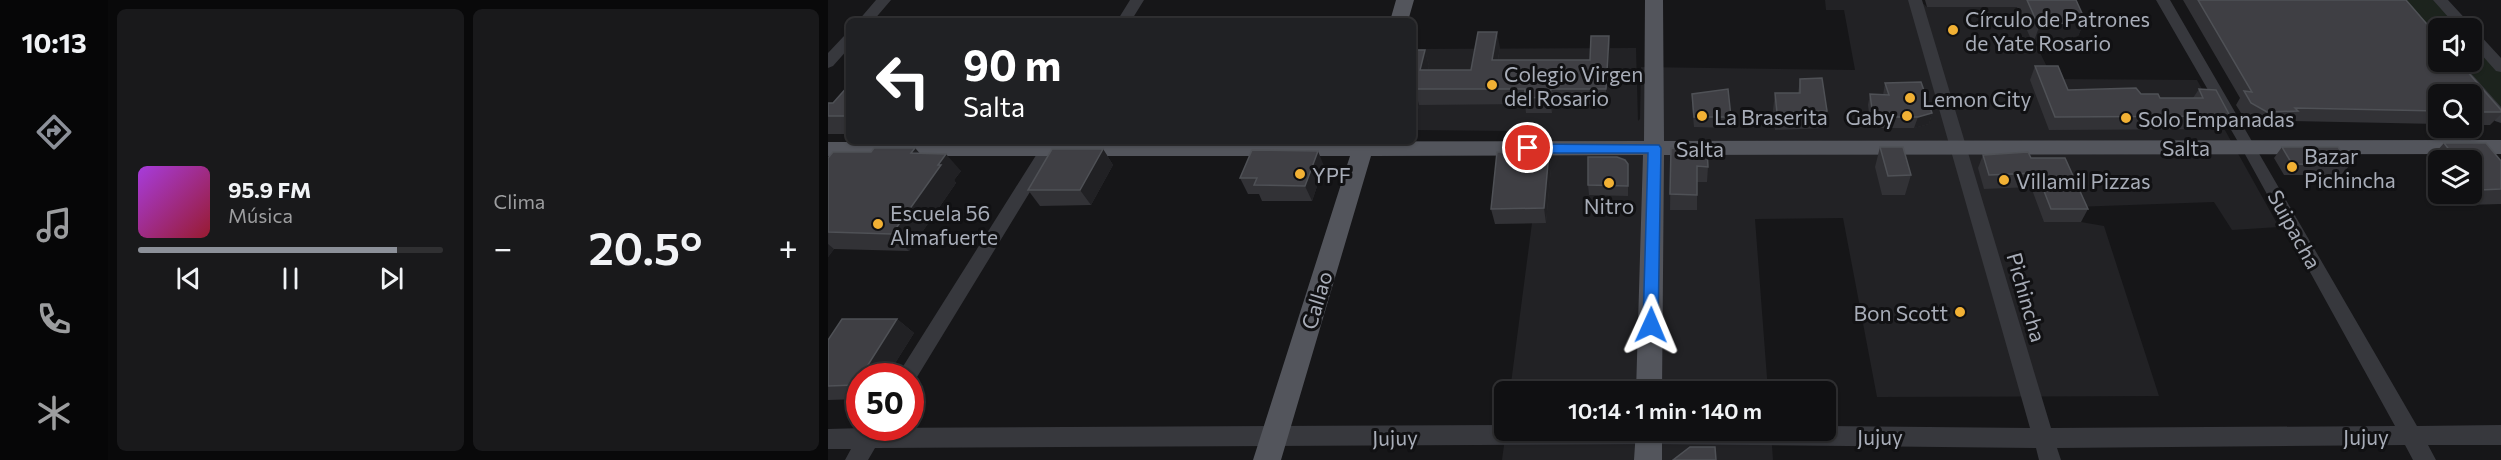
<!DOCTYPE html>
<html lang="es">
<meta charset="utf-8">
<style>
:root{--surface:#101012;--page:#19191b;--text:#f1f3f6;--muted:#9c9d9f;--line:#303032;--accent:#8c9099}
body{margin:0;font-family:Commissioner,sans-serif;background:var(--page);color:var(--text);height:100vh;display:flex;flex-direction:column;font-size:22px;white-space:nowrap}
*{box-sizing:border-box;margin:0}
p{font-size:20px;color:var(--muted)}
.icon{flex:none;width:33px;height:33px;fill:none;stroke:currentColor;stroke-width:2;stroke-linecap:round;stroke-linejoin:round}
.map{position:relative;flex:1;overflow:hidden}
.drawer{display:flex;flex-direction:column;gap:9px;padding:9px;background:#09090a;width:720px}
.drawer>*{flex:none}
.guide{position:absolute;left:18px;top:18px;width:570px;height:126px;border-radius:9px;box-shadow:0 2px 4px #0004,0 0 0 2px var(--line);background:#202124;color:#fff;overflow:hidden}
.tools{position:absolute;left:1600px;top:18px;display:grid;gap:12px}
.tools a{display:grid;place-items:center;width:54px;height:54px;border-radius:9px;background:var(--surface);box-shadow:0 2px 4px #0004,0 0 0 2px var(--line);font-size:30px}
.speed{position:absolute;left:18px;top:363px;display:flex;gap:12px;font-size:30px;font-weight:700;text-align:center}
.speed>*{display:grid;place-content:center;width:78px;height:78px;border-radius:50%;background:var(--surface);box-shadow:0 2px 4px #0004,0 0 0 2px var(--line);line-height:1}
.speed .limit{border:9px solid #d22;background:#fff;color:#111}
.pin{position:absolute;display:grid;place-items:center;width:51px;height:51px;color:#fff;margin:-26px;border:3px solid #fff;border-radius:50%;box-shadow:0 2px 6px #0007}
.me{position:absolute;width:66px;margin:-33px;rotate:1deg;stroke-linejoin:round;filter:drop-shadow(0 0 4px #0008)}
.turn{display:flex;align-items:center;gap:21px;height:126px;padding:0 18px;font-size:27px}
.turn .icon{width:78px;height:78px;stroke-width:2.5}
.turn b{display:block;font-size:42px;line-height:51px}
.big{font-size:45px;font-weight:600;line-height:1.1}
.drawer .card{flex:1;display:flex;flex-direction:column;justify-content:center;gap:9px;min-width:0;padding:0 21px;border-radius:9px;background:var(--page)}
.song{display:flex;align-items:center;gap:18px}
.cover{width:72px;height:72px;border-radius:9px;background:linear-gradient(135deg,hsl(280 70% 55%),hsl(350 70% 35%))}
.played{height:6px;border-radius:3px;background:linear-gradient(90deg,var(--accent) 85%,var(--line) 85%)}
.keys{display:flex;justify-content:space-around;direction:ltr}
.heat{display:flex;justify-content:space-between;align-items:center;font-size:33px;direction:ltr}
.drawer .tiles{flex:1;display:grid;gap:9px;grid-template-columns:repeat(2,1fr)}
.trip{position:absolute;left:666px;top:381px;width:342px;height:60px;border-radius:9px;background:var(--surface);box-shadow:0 2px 4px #0004,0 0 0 2px var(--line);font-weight:600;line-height:60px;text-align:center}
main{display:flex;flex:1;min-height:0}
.tab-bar{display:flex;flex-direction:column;width:108px;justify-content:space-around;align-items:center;background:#060607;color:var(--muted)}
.tab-bar .icon{width:42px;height:42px}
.tab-bar .current{color:var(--accent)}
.tab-bar b{font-size:27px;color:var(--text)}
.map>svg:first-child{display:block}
</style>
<main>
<nav class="tab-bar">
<b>10:13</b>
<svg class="icon current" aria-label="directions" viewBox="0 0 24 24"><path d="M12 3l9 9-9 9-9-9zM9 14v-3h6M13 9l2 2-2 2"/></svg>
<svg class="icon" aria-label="music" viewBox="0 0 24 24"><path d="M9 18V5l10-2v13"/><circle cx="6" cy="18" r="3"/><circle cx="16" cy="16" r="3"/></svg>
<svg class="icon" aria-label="phone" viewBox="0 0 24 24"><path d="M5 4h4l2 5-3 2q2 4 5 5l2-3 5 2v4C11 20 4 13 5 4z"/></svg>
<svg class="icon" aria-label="climate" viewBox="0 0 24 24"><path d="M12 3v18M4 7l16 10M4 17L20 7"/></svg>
</nav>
<section class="drawer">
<div class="tiles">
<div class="card">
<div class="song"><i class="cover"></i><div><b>95.9 FM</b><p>Música</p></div></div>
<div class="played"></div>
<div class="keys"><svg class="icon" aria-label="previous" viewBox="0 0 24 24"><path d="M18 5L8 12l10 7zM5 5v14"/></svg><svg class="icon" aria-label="pause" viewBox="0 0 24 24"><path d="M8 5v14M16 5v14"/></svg><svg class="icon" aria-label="next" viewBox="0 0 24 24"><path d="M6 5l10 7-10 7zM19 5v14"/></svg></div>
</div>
<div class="card"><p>Clima</p>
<div class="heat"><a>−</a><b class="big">20.5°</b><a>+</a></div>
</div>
</div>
</section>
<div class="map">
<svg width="1673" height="460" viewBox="0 0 1673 460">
<rect width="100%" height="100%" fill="#161618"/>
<!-- built -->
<path fill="#222225" d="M 997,0 L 1091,0 L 1099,7 L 1179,7 L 1187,2 L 1225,79 L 1369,80 L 1451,227 L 1404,230 L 1386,202 L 1246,207 L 1253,222 L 1276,226 L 1331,396 L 1049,397 L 1015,218 L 927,219 L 940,391 L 682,391 L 704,223 L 672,168 L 679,131 L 585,130 L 585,49 L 808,48 L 810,121 L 812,119 L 813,67 L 1027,70 L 1016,10 L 998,10 Z
M 678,430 L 943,431 L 945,460 L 674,460 Z"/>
<!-- green -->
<path fill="#1c231d" d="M 1572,0 L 1612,0 L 1638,28 L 1611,28 L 1611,45 Z
M 1644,35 L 1673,67 L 1673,117 L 1625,62 L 1644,62 Z"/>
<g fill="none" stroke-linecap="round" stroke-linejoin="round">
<!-- minor -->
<path fill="#37383d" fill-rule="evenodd" d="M 48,0 L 63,0 L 45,21 L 30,21 Z
M 302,0 L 316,0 L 303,21 L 289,21 Z
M 1080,0 L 1094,0 L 1223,428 L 1567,426 L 1413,147 L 1328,0 L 1342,0 L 1589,426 L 1673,425 L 1673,445 L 1600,445 L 1608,460 L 1585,460 L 1577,445 L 1229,448 L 1233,460 L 1211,460 L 1208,448 L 821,444 L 47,448 L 40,460 L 17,460 L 23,449 L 0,449 L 0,429 L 36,428 L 676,425 L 676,430 L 998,430 L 998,426 L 1202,428 Z
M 1605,0 L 1620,0 L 1643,25 L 1645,28 L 1644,30 L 1630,28 Z
M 1644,30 L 1649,32 L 1673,58 L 1673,72 L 1668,71 L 1644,44 Z
M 21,34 L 21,48 L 5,66 L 0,68 L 0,53 L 16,36 Z
M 1618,62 L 1633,62 L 1673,107 L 1673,123 L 1667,121 Z
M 217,141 L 233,141 L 86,382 L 82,384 L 82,376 L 69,376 Z"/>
<!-- major -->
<path fill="#53555c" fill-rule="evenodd" d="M 568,0 L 586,0 L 580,21 L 562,21 Z
M 817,0 L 835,0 L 836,141 L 1673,140 L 1673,154 L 836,155 L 834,392 L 808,392 L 815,155 L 543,156 L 453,460 L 425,460 L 522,156 L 0,156 L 0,142 L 816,141 Z
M 808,430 L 834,430 L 834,460 L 806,460 Z"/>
</g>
<!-- wall -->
<path fill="#323236" d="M 1097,0 L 1248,0 L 1257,20 L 1250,36 L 1205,44 L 1189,7 L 1099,7 Z
M 1355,0 L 1578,0 L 1673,110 L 1673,114 L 1662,125 L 1644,125 L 1644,94 L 1611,94 L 1611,124 L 1463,121 L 1460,124 L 1430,125 L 1415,116 L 1408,105 L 1412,98 Z
M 781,36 L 782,52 L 779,104 L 725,105 L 724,113 L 698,113 L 697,104 L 591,105 L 587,123 L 585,123 L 585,50 L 597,50 L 601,66 L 600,70 L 643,70 L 672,48 L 670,60 L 762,60 Z
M 1207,66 L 1240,90 L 1332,98 L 1365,98 L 1371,89 L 1402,116 L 1394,129 L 1221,130 L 1202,80 Z
M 972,79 L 999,111 L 996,128 L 947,130 L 945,110 L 947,93 L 970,93 Z
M 1057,83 L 1104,113 L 1101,124 L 1086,128 L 1043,128 L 1040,105 L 1042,94 L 1055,95 Z
M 21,85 L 21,134 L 0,134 L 0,103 L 5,103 Z
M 864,94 L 903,117 L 902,128 L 866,127 L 864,105 Z
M 1616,143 L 1673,161 L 1673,204 L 1637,205 L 1628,194 L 1644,194 L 1644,160 L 1611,160 L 1611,171 L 1602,159 Z
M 1052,147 L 1083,175 L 1077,195 L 1054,195 L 1047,167 Z
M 1454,147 L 1522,165 L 1513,175 L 1456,175 L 1446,158 Z
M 87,148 L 92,154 L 133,171 L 126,180 L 128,183 L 81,251 L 6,249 L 0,257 L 0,158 L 43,152 Z
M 843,148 L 880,167 L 879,182 L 869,182 L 869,210 L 842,210 Z
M 275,149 L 285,165 L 263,205 L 212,206 L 200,190 Z
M 721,152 L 723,168 L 718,223 L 667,224 L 663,209 Z
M 1155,155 L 1203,158 L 1260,209 L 1253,222 L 1216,222 L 1203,187 L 1156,189 L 1150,168 Z
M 800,164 L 800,196 L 761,195 L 760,185 Z
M 496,166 L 484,201 L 434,201 L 431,194 L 420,194 L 412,178 Z
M 69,319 L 86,333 L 59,376 L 32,376 L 32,399 L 0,400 L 0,340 Z"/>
<!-- shaded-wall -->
<path fill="#212124" d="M 1257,20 L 1250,36 L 1205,44 L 1211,27 Z
M 669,32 L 672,48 L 667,75 L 664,60 Z
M 781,36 L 782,52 L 779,104 L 778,89 Z
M 597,50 L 601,66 L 596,86 L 592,70 Z
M 587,89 L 591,105 L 587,123 L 585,118 L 585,96 Z
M 723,89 L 725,105 L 724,113 L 722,97 Z
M 1104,113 L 1101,124 L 1086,128 L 1090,117 Z
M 87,148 L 102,165 L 83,153 Z
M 275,149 L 285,165 L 263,205 L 252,190 Z
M 490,151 L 496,166 L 484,201 L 477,186 Z
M 721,152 L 723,168 L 718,223 L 716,208 Z
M 118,154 L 133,171 L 126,180 L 128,183 L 81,251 L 64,234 Z
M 0,244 L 6,249 L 0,257 Z
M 69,319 L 86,333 L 59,376 L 33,376 Z
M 32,379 L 32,389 L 27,385 Z"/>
<!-- building -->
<path fill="#3f3f44" stroke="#4f5156" stroke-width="1.5" d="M 1199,0 L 1248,0 L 1257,20 L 1211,27 Z
M 1370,0 L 1578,0 L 1611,38 L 1611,62 L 1631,62 L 1673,110 L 1673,112 L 1644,112 L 1644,94 L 1611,94 L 1611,111 L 1467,108 L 1470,111 L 1439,112 L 1423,103 L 1416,91 L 1424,92 Z
M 650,32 L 669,32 L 664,60 L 762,60 L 763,36 L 781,36 L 778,89 L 723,89 L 722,97 L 696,98 L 697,89 L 587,89 L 585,96 L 585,50 L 597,50 L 592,70 L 643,70 Z
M 1207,66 L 1230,66 L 1240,90 L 1308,88 L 1313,94 L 1330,94 L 1332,98 L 1375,98 L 1371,89 L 1388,90 L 1402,116 L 1227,117 Z
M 994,78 L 999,111 L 949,113 L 947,93 L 972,93 L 972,79 Z
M 1093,82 L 1104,113 L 1090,117 L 1045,117 L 1042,94 L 1061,95 L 1057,83 Z
M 21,85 L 21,116 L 0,116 L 0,103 L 5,103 Z
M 900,89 L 903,117 L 866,117 L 864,94 Z
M 1616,143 L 1658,143 L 1673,161 L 1673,189 L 1652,190 L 1644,179 L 1644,160 L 1629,160 Z
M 1052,147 L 1075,147 L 1083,175 L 1060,176 Z
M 1454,147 L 1510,147 L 1522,165 L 1464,164 Z
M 46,148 L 87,148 L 83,153 L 118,154 L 110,165 L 113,165 L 64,234 L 0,232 L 0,158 L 5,152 L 43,152 Z
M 843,148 L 879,149 L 880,167 L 869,166 L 869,195 L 842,194 Z
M 224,149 L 275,149 L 252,190 L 200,190 Z
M 424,150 L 490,151 L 477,186 L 426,185 L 429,178 L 412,178 Z
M 669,152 L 721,152 L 716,208 L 663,209 Z
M 1200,152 L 1203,158 L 1237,158 L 1260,209 L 1223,209 L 1209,173 L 1161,175 L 1155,155 Z
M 760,157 L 789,157 L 797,160 L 800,164 L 800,186 L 760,185 Z
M 14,319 L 69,319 L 33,376 L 32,376 L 32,379 L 27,385 L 0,386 L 0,340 Z
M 862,447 L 887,447 L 888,460 L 845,460 Z"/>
<!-- route -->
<path fill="#1a73e8" stroke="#114b97" stroke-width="1.5" d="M 700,144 L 831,145 L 833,148 L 830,325 L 828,329 L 823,331 L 818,329 L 815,325 L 820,153 L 700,153 L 694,148 Z"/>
<!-- markers -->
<g fill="#f2b134" stroke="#111113" stroke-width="2">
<circle cx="1125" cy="30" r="6"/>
<circle cx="664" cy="85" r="6"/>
<circle cx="1082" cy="98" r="6"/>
<circle cx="874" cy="116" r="6"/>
<circle cx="1079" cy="116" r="6"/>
<circle cx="1298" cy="118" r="6"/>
<circle cx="1464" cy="167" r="6"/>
<circle cx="472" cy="174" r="6"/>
<circle cx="1176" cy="180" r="6"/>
<circle cx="781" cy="183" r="6"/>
<circle cx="50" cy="224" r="6"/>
<circle cx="1132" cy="312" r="6"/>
</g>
<g text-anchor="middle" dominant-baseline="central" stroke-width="6" stroke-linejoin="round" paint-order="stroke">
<!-- poi labels -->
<g font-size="21" fill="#a8adb8" stroke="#111113" text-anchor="start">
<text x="1137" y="18">Círculo de Patrones<tspan x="1137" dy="24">de Yate Rosario</tspan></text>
<text x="676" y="73">Colegio Virgen<tspan x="676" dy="24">del Rosario</tspan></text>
<text x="1094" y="98">Lemon City</text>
<text x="886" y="116">La Braserita</text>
<text x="1067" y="116" text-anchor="end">Gaby</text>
<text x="1310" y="118">Solo Empanadas</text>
<text x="1476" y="155">Bazar<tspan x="1476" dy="24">Pichincha</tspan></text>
<text x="484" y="174">YPF</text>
<text x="1188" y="180">Villamil Pizzas</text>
<text x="781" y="205" text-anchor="middle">Nitro</text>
<text x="62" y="212">Escuela 56<tspan x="62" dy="24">Almafuerte</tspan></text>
<text x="1120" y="312" text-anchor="end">Bon Scott</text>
</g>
<!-- street labels -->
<g font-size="21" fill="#a8adb8" stroke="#111113">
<text x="1358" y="147">Salta</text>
<text x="872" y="148">Salta</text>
<text transform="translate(1467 229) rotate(61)">Suipacha</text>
<text transform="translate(1199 297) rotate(74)">Pichincha</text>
<text transform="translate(488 300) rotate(-73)">Callao</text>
<text x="1052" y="436">Jujuy</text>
<text x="1538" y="436">Jujuy</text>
<text transform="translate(567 437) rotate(-1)">Jujuy</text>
</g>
</g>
</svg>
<div class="tools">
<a><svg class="icon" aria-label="sound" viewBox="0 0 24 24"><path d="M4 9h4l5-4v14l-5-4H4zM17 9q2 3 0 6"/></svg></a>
<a><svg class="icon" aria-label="search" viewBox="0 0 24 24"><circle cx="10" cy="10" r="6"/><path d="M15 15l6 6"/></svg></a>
<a><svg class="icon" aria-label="layers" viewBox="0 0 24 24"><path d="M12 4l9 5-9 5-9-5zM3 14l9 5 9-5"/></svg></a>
</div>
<div class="speed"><div class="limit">50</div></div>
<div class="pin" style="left:700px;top:148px;background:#d93025"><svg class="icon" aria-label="arrive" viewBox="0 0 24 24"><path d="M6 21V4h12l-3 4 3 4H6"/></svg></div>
<svg class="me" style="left:823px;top:325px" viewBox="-20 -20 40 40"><path d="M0-17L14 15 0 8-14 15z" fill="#1a73e8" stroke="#fff" stroke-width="4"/></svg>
<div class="trip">10:14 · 1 min · 140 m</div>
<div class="guide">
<div class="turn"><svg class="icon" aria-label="left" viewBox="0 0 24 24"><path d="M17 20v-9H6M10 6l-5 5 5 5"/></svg><div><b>90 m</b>Salta</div></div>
</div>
</div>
</main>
